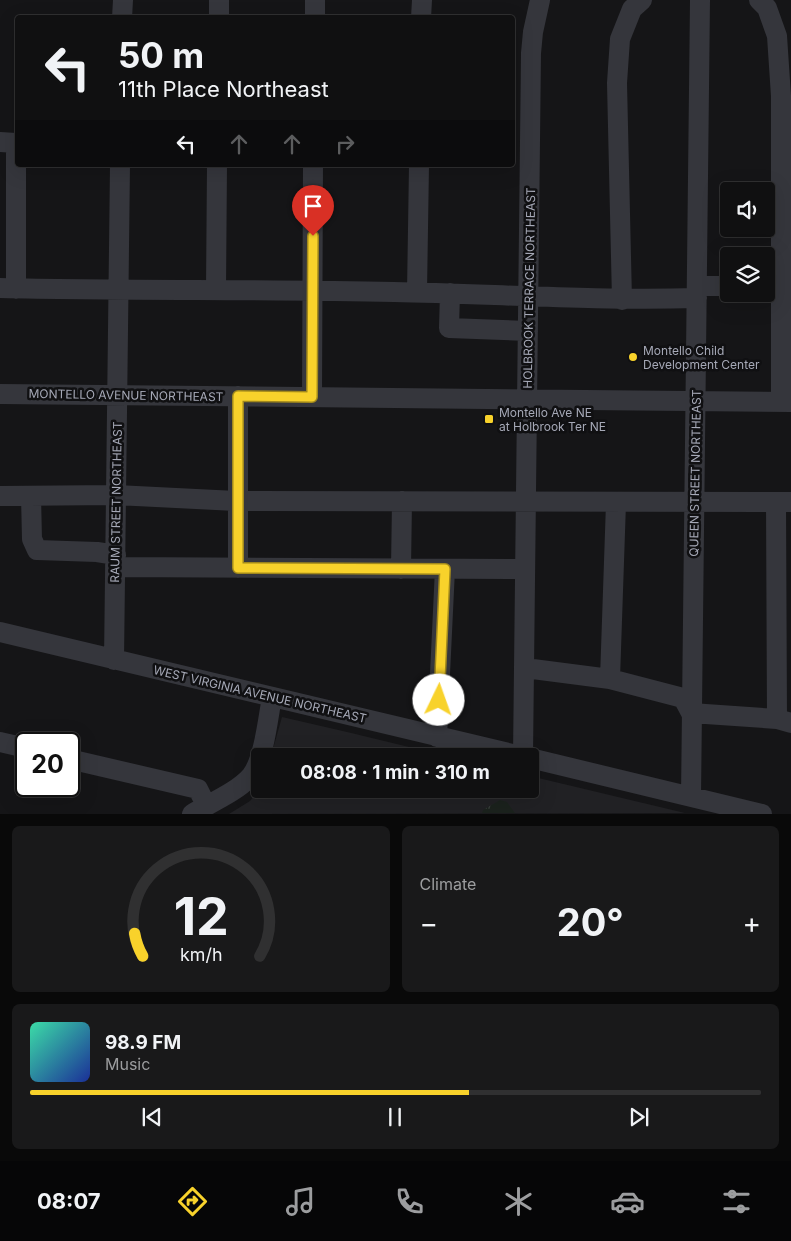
<!DOCTYPE html>
<meta charset="utf-8">
<style>
:root{--surface:#101011;--page:#19191a;--text:#f1f3f6;--muted:#9c9d9f;--line:#303031;--accent:#f8d22b}
body{margin:0;font-family:Inter,sans-serif;background:var(--page);color:var(--text);height:100vh;display:flex;flex-direction:column;font-size:19px;white-space:nowrap}
*{box-sizing:border-box;margin:0}
p{font-size:16px;color:var(--muted)}
.icon{flex:none;width:28px;height:28px;fill:none;stroke:currentColor;stroke-width:2;stroke-linecap:round;stroke-linejoin:round}
.map{position:relative;height:814px;overflow:hidden}
.details{display:flex;flex-direction:column;gap:12px;padding:12px;background:#090909;flex:1}
.details>*{flex:none}
.guide{position:absolute;left:15px;top:15px;width:500px;height:152px;border-radius:5px;box-shadow:0 5px 20px #0002,0 0 0 1px var(--line);background:#101011;color:var(--text);overflow:hidden}
.fabs{position:absolute;left:720px;top:182px;display:grid;gap:10px}
.fabs a{display:grid;place-items:center;width:55px;height:55px;border-radius:5px;background:var(--surface);box-shadow:0 5px 20px #0002,0 0 0 1px var(--line);font-size:25px}
.speed{position:absolute;left:15px;top:732px;display:flex;gap:10px;font-size:25px;font-weight:700;text-align:center}
.speed>*{display:grid;place-content:center;width:65px;height:65px;border-radius:50%;background:var(--surface);box-shadow:0 5px 20px #0002,0 0 0 1px var(--line);line-height:1}
.speed .limit{border:2px solid #111;border-radius:8px;background:#fff;color:#111}
.pin{position:absolute;display:grid;place-items:center;width:42px;height:42px;color:#fff;margin:-51px -21px;border-radius:50% 50% 50% 0;rotate:-45deg;box-shadow:0 0 5px #0007}
.pin .icon{rotate:45deg}
.me{position:absolute;width:55px;margin:-28px;rotate:3deg;stroke-linejoin:round;filter:drop-shadow(0 0 4px #0008)}
.turn{display:flex;align-items:center;gap:18px;height:105px;padding:0 20px;font-size:22px}
.turn .icon{width:65px;height:65px;stroke-width:2.5}
.turn b{display:block;font-size:35px;line-height:42px}
.lanes{display:flex;align-items:center;height:48px;padding:0 20px;background:#0003;justify-content:center;gap:25px;direction:ltr}
.lanes .off{opacity:.35}
.big{font-size:38px;font-weight:700;line-height:1.1}
.details .card{flex:1;display:flex;flex-direction:column;justify-content:center;gap:8px;min-width:0;padding:0 18px;border-radius:8px;background:var(--page)}
.details .dial{align-items:center;gap:0}
.dial svg{height:130px;overflow:visible;fill:none;stroke:var(--line);stroke-width:7;stroke-linecap:round;text-anchor:middle}
.dial text{fill:var(--text);stroke:none}
.song{display:flex;align-items:center;gap:15px}
.cover{width:60px;height:60px;border-radius:8px;background:linear-gradient(135deg,hsl(160 70% 55%),hsl(230 70% 35%))}
.played{height:5px;border-radius:2px;background:linear-gradient(90deg,var(--accent) 60%,var(--line) 60%)}
.keys{display:flex;justify-content:space-around;direction:ltr}
.heat{display:flex;justify-content:space-between;align-items:center;font-size:28px;direction:ltr}
.details .tiles{flex:1;display:grid;gap:12px;grid-template-columns:1fr 1fr}
.card:last-child{grid-column:span 2}
.trip{position:absolute;left:251px;top:748px;width:288px;height:50px;border-radius:5px;background:var(--surface);box-shadow:0 5px 20px #0002,0 0 0 1px var(--line);font-weight:700;line-height:50px;text-align:center}
.tabs{display:flex;height:80px;justify-content:space-around;align-items:center;background:#060607;color:var(--muted)}
.tabs .icon{width:35px;height:35px}
.tabs .on{color:var(--accent)}
.tabs b{font-size:22px;color:var(--text)}
.map>svg:first-child{display:block}
</style>
<div class="map">
<svg width="791" height="814" viewBox="0 0 791 814">
<defs>
<pattern id="grass-tufts" width="24" height="20" patternUnits="userSpaceOnUse" patternTransform="scale(1.25)"><rect width="24" height="20" fill="#1b221d"/><path d="M3 7l-1-3M5 7V3M7 7l1-3M15 17l-1-3M17 17v-4M19 17l1-3" fill="none" stroke="#393f3c"/></pattern>
</defs>
<rect width="100%" height="100%" fill="#151517"/>
<!-- built -->
<path fill="#212124" d="M 282,717 L 347,732 L 446,756 L 271,756 Z
M 530,776 L 685,813 L 229,814 L 250,801 L 260,789 L 530,789 Z"/>
<!-- grass -->
<path fill="url(#grass-tufts)" d="M 500,800 L 507,802 L 515,813 L 482,813 L 483,810 Z"/>
<g fill="none" stroke-linecap="round" stroke-linejoin="round">
<!-- minor -->
<path stroke="#35363c" stroke-width="20" d="M 759,0 L 767,8 L 777,36 L 781,96 L 781,402
M 122,18 L 123,0
M 219,18 L 219,0
M 315,18 L 315,0
M 421,18 L 422,0
M 0,142 L 16,143 L 16,289
M 697,286 L 729,286
M 0,288 C 131,291 263,289 394,292 C 495,294 596,301 697,298
M 216,290 L 217,165
M 417,292 L 419,165
M 450,293 L 449,328 L 528,331
M 622,300 L 617,83 L 620,39 L 632,9 L 642,0
M 0,394 L 791,402
M 312,397 L 313,165
M 0,496 L 116,495 L 236,501 L 791,502
M 31,496 L 32,539 L 37,550 L 97,552 L 116,555
M 776,502 L 777,719
M 116,567 L 525,569
M 238,568 L 238,396
M 401,569 L 402,501
M 0,632 L 521,756
M 114,660 L 120,165
M 525,668 L 610,679 L 683,698 L 691,713 L 777,719 L 791,723
M 610,679 L 616,503
M 437,737 L 445,569
M 0,742 L 26,748
M 523,756 L 531,53 L 533,32 L 540,0
M 530,758 L 762,814
M 69,759 L 198,789 L 206,805
M 691,797 L 700,0
M 192,814 C 210,803 237,792 251,776 C 264,760 268,718 272,697"/>
</g>
<g fill="none" stroke-linecap="round" stroke-linejoin="round">
<!-- route casing -->
<g stroke="#a1881c" stroke-width="12">
<path id="route" d="M 313,236 L 312,397 L 238,396 L 238,568 L 445,569 L 439,700"/>
</g>
<!-- route -->
<use href="#route" stroke="#f8d22b" stroke-width="9"/>
</g>
<!-- markers -->
<g fill="#f8d22b" stroke="#101012" stroke-width="2">
<circle cx="633" cy="357" r="5"/>
<rect x="484" y="414" width="10" height="10" rx="2.5"/>
</g>
<g text-anchor="middle" dominant-baseline="central" stroke-width="5" stroke-linejoin="round" paint-order="stroke">
<!-- street labels -->
<g font-size="12" fill="#a6a9b7" stroke="#101012">
<text transform="translate(529 288) rotate(-89)">HOLBROOK TERRACE NORTHEAST</text>
<text transform="translate(126 395) rotate(1)">MONTELLO AVENUE NORTHEAST</text>
<text transform="translate(695 473) rotate(-89)">QUEEN STREET NORTHEAST</text>
<text transform="translate(116 502) rotate(-89)">RAUM STREET NORTHEAST</text>
<text transform="translate(260 694) rotate(13)">WEST VIRGINIA AVENUE NORTHEAST</text>
</g>
<!-- poi labels -->
<g font-size="12" fill="#a6a9b7" stroke="#101012" text-anchor="start">
<text x="643" y="350">Montello Child<tspan x="643" dy="14">Development Center</tspan></text>
<text x="499" y="412">Montello Ave NE<tspan x="499" dy="14">at Holbrook Ter NE</tspan></text>
</g>
</g>
</svg>
<div class="fabs">
<a><svg class="icon" aria-label="sound" viewBox="0 0 24 24"><path d="M4 9h4l5-4v14l-5-4H4zM17 9q2 3 0 6"/></svg></a>
<a><svg class="icon" aria-label="layers" viewBox="0 0 24 24"><path d="M12 4l9 5-9 5-9-5zM3 14l9 5 9-5"/></svg></a>
</div>
<div class="speed"><div class="limit">20</div></div>
<div class="pin" style="left:313px;top:236px;background:#d93025"><svg class="icon" aria-label="arrive" viewBox="0 0 24 24"><path d="M6 21V4h12l-3 4 3 4H6"/></svg></div>
<svg class="me" style="left:439px;top:700px" viewBox="-20 -20 40 40"><circle r="19" fill="#fff"/><path d="M0-13L10 11 0 6-10 11z" fill="#f8d22b"/></svg>
<div class="trip">08:08 · 1 min · 310 m</div>
<div class="guide">
<div class="turn"><svg class="icon" aria-label="left" viewBox="0 0 24 24"><path d="M17 20v-9H6M10 6l-5 5 5 5"/></svg><div><b>50 m</b>11th Place Northeast</div></div>
<div class="lanes"><svg class="icon" aria-label="left" viewBox="0 0 24 24"><path d="M17 20v-9H6M10 6l-5 5 5 5"/></svg><svg class="icon off" aria-label="ahead" viewBox="0 0 24 24"><path d="M12 20V5M6 11l6-6 6 6"/></svg><svg class="icon off" aria-label="ahead" viewBox="0 0 24 24"><path d="M12 20V5M6 11l6-6 6 6"/></svg><svg class="icon off" aria-label="right" viewBox="0 0 24 24"><path d="M7 20v-9h11M14 6l5 5-5 5"/></svg></div>
</div>
</div>
<section class="details">
<div class="tiles">
<div class="card dial"><svg viewBox="0 0 100 80">
<path d="M14 69A42 42 0 1 1 86 69"/>
<path d="M14 69A42 42 0 0 1 9 55" stroke="#f8d22b"/>
<text x="50" y="56" font-size="32" font-weight="700">12</text>
<text x="50" y="72" font-size="11">km/h</text>
</svg></div>
<div class="card"><p>Climate</p>
<div class="heat"><a>−</a><b class="big">20°</b><a>+</a></div>
</div>
<div class="card">
<div class="song"><i class="cover"></i><div><b>98.9 FM</b><p>Music</p></div></div>
<div class="played"></div>
<div class="keys"><svg class="icon" aria-label="previous" viewBox="0 0 24 24"><path d="M18 5L8 12l10 7zM5 5v14"/></svg><svg class="icon" aria-label="pause" viewBox="0 0 24 24"><path d="M8 5v14M16 5v14"/></svg><svg class="icon" aria-label="next" viewBox="0 0 24 24"><path d="M6 5l10 7-10 7zM19 5v14"/></svg></div>
</div>
</div>
</section>
<nav class="tabs">
<b>08:07</b>
<svg class="icon on" aria-label="directions" viewBox="0 0 24 24"><path d="M12 3l9 9-9 9-9-9zM9 14v-3h6M13 9l2 2-2 2"/></svg>
<svg class="icon" aria-label="music" viewBox="0 0 24 24"><path d="M9 18V5l10-2v13"/><circle cx="6" cy="18" r="3"/><circle cx="16" cy="16" r="3"/></svg>
<svg class="icon" aria-label="phone" viewBox="0 0 24 24"><path d="M5 4h4l2 5-3 2q2 4 5 5l2-3 5 2v4C11 20 4 13 5 4z"/></svg>
<svg class="icon" aria-label="climate" viewBox="0 0 24 24"><path d="M12 3v18M4 7l16 10M4 17L20 7"/></svg>
<svg class="icon" aria-label="car" viewBox="0 0 24 24"><path d="M5 17H2v-5l4-1 3-4h7l3 4 3 1v5h-3M9 17h6M6 11h13"/><circle cx="7" cy="17" r="2"/><circle cx="17" cy="17" r="2"/></svg>
<svg class="icon" aria-label="filters" viewBox="0 0 24 24"><path d="M4 7h16M4 17h16"/><circle cx="9" cy="7" r="2"/><circle cx="15" cy="17" r="2"/></svg>
</nav>
